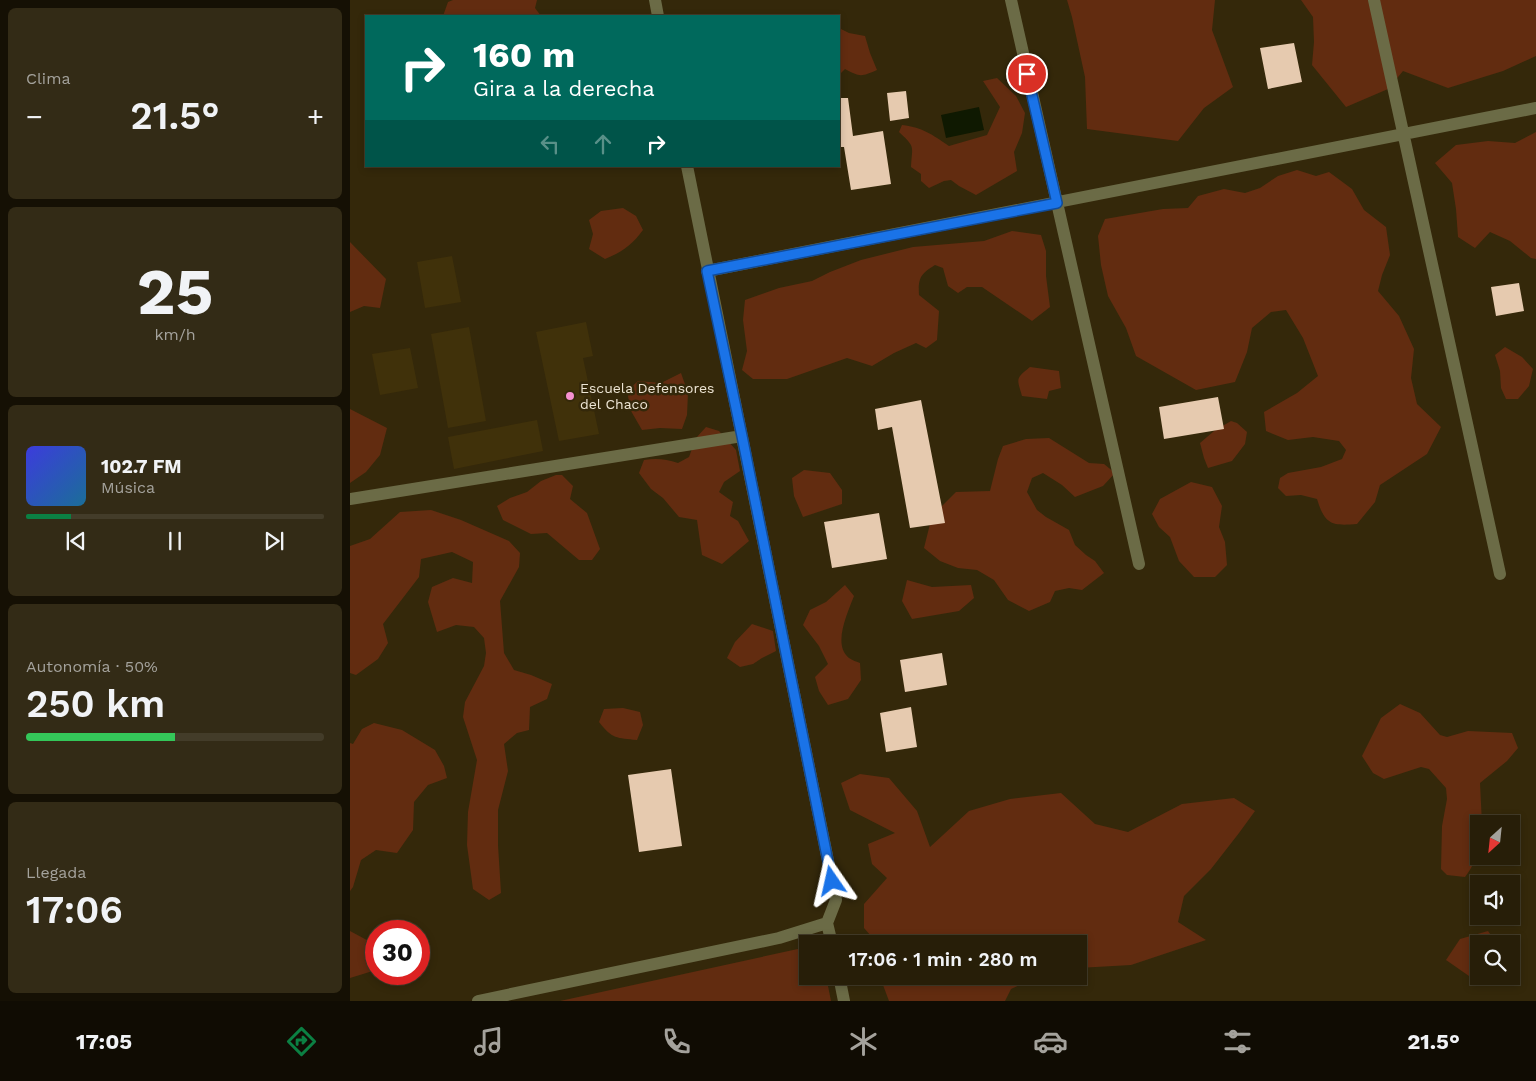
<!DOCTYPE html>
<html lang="es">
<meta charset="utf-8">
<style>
:root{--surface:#271e08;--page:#332b16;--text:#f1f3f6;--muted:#a4a29c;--line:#433c29;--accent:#0b8043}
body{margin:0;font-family:"Work Sans",sans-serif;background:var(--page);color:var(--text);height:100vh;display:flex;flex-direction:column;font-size:19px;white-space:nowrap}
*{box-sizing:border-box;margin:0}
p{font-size:16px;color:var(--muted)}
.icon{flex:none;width:28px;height:28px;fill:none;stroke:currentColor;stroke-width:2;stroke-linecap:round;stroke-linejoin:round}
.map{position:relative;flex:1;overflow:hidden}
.sheet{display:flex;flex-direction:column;gap:8px;padding:8px;background:#151004;width:350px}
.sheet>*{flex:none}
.banner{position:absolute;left:15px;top:15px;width:475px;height:152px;border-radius:0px;box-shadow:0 2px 8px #0003,0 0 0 1px var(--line);background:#00695c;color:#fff;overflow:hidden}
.needle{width:32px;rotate:207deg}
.fabs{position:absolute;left:1120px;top:815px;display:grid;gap:10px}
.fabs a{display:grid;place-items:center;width:50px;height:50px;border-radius:0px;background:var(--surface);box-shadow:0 2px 8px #0003,0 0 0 1px var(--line);font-size:25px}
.speed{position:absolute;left:15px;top:920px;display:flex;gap:10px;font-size:25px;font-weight:700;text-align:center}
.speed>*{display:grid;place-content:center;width:65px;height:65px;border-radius:50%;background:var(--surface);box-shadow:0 2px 8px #0003,0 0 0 1px var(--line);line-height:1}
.speed .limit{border:8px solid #d22;background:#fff;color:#111}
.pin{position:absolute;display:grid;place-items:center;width:42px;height:42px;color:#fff;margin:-21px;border:2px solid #fff;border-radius:50%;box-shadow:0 1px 5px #0007}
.me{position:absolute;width:55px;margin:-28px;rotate:349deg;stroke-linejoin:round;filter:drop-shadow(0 0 4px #0008)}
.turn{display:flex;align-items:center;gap:18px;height:105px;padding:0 25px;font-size:22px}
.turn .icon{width:65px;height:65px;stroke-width:2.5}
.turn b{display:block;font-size:35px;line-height:42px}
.lanes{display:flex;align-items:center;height:48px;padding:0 25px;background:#0003;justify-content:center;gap:25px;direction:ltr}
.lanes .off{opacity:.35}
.big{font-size:38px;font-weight:600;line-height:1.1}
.sheet .widget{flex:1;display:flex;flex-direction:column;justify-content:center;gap:8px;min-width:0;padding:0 18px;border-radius:8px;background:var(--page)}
.sheet .dial{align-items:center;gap:0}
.dial b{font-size:65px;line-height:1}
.song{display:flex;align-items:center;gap:15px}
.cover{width:60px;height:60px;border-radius:8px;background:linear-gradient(135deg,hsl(240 70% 55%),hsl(200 70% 35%))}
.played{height:5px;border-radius:2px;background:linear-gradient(90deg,var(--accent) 15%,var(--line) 15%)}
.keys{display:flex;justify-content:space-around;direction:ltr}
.heat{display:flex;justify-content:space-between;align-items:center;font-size:28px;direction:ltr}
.charge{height:8px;border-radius:4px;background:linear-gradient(90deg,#34c759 50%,var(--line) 0)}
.trip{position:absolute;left:449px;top:935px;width:288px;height:50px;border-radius:0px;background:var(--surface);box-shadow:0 2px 8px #0003,0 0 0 1px var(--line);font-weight:600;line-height:50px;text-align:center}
.menu{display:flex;height:80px;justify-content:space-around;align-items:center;background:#100c03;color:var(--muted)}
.menu .icon{width:35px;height:35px}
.menu .active{color:var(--accent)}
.menu b{font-size:22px;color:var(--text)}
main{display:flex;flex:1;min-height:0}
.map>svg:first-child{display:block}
</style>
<main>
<section class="sheet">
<div class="widget"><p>Clima</p>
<div class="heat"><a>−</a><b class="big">21.5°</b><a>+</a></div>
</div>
<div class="widget dial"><b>25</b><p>km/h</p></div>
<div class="widget">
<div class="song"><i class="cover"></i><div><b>102.7 FM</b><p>Música</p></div></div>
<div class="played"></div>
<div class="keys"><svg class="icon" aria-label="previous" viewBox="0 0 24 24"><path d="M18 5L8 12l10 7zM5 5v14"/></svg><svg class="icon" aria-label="pause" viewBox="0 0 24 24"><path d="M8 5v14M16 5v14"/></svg><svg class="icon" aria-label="next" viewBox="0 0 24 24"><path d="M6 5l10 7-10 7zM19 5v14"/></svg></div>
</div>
<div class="widget"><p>Autonomía · 50%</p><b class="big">250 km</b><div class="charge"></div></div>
<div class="widget"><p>Llegada</p><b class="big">17:06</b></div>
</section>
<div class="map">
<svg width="1186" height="1001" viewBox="0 0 1186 1001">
<rect width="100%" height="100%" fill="#34280a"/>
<!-- built -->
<path fill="#40310a" d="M 102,256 L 111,302 L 75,308 L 67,262 Z
M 236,322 L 243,356 L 233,358 L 249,434 L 209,441 L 186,332 Z
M 119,327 L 136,421 L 98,428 L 81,334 Z
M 60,348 L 68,388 L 30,395 L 22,354 Z
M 187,420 L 193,451 L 104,469 L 98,437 Z"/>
<!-- green -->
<path fill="#622c10" d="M 103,0 L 187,0 L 185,8 L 191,16 L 93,16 L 98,2 Z
M 717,0 L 865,0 L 862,30 L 883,87 L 854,108 L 828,141 L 737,129 L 735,77 L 722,17 Z
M 951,0 L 1186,0 L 1186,56 L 1153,71 L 1098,88 L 1053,71 L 1038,89 L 996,107 L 962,65 L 964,42 L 963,17 Z
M 489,28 L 499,33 L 515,36 L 520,53 L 527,70 C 511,77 510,77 495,69 L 489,75 Z
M 647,78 L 666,96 L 675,113 L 672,133 L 664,152 L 667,171 L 626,195 L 609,186 L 601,180 L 594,181 L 579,188 L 571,181 L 571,174 L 561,167 C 562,145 566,148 549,132 L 552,125 C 574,128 581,134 599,146 L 637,135 L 650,107 L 633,81 Z
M 1186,132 L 1186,259 L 1181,258 L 1160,241 L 1140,232 L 1125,248 L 1108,237 L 1106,209 L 1102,183 L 1085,163 L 1106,145 L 1138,141 L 1165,143 Z
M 947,170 L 966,176 L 979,172 L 1002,189 L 1014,210 L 1036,227 L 1040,255 L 1032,275 L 1028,291 L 1049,316 L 1064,349 L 1061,378 L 1067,404 L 1091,427 L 1077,454 L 1030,485 L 1025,502 L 1007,524 C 982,526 975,525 967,499 L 951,495 L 936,496 L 928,488 L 930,478 L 938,473 L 971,467 L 992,459 L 996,450 L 989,441 L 963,437 L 938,440 L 916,431 L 914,412 L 947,393 L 968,376 L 953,338 L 936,310 L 921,312 L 902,328 L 897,352 L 885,382 L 846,390 L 786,356 L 776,328 L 758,296 L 751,265 L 748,236 L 755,219 L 813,209 L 838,208 L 848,196 L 874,189 L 895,193 L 910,188 L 928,176 Z
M 273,208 L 286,216 L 293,230 C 282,245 272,252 255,259 L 239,249 L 243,234 L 239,220 L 251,211 Z
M 662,231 L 691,235 L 696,251 L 696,276 L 700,307 L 682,321 L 632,287 L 617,287 L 608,293 L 598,286 L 593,268 L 585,265 C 571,274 568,277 569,295 L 589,311 L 587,340 L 576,348 L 566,343 L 544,353 L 522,366 L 497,358 L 437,379 L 403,379 L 392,370 L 397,351 L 393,320 L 395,300 L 429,288 L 462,281 L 480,272 L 511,260 L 563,247 L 634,241 Z
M 0,242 L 36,279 L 30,308 L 14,306 L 0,312 Z
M 1155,347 L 1172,357 L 1183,369 L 1179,386 L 1168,399 L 1156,399 L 1151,388 L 1150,371 L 1145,355 Z
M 680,367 L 709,371 L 711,388 L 699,391 L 697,399 L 672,396 C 667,378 665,379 680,367 Z
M 331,373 L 338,393 L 337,415 L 332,429 L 310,428 L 292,430 L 281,411 L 277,391 L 288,381 L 311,383 Z
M 0,409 L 37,428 L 30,455 L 16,472 L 0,483 Z
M 881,421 L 887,423 L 897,432 L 895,444 L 882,461 L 858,468 L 854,458 L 850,443 L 864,431 Z
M 356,427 L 369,431 L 386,450 L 390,471 L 374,482 L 369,492 L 383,502 L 380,516 L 388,521 L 399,541 L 372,564 L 352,555 L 347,520 L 329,517 L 313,498 L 301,489 L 289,473 L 294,460 C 306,458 316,459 328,463 L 339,457 L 346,438 Z
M 699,438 L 739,463 L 754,464 L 765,473 L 753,486 L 725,497 L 712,485 L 693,473 L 682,478 L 677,492 L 687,510 L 696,517 L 719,530 L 725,545 L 736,555 L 745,561 L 754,573 L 732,590 L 719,588 L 705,591 L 700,602 L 679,611 L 658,600 L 644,580 L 627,570 L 608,568 L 590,561 L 574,548 L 582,516 L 606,492 L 640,491 L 648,459 L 653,446 L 676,439 Z
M 454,470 L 480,473 L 492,490 L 492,504 L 453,517 L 444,496 L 442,478 Z
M 206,475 L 212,475 L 223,486 L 220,499 L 237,513 L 250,549 L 242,560 L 229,560 L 197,533 L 181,534 L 153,520 L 147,506 L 160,498 L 177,492 L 191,481 Z
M 841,482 L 862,487 L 872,506 L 869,527 L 875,542 L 877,565 L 865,577 L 844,577 L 829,561 L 820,537 L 809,527 L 802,514 L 810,499 Z
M 81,510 L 111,520 L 159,541 L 170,553 L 169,567 L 150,601 L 154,653 L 164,670 L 181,675 L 202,684 L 197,699 L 180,707 L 179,730 L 167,733 L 154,744 L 158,771 L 148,810 L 148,845 L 151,893 L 139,900 L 123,889 L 117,845 L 118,812 L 127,760 L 113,717 L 115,702 L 134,666 L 136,653 L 134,638 L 124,627 L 106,625 L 87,632 L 78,602 L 82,587 L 103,578 L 122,583 L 123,562 L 102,552 L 71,559 L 69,577 L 33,624 L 38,643 L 28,659 L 6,675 L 0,673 L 0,546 L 20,539 L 50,512 Z
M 557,580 L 582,587 L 621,585 L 624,598 L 609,611 L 562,619 L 552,601 Z
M 495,585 L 504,596 C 498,612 482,645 499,658 C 502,660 507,662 510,663 L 511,680 L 498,699 L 478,705 L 469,691 L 465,677 L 478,664 L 469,646 L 453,625 L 460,610 L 476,602 Z
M 402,624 L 423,631 L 426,651 L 412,658 L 403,664 L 390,667 L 377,658 L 385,642 Z
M 1050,704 L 1070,713 L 1090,735 L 1097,737 L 1118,731 L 1162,733 L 1168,748 L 1157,761 L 1130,783 L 1132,824 L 1129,824 C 1129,846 1129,859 1115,877 L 1097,875 L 1091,869 L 1092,826 L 1097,799 L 1096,788 L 1079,769 L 1071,767 L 1034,779 L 1023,773 L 1012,756 L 1031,718 Z
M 273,708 L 290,712 L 293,725 L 287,740 C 267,738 262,739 249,722 L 254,709 Z
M 24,723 L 52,730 L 85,750 L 94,766 L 97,778 L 78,785 L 64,802 L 63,830 L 47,853 L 26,850 L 11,860 L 3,887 L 0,891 L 0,743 L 3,744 L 12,729 Z
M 510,774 L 539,778 L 567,811 L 580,847 L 619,811 L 660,799 L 711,793 L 745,824 L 778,832 L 832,804 L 884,798 L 905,811 L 889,833 L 861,869 L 834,896 L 828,922 L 856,940 L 781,965 L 728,968 L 728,944 L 528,944 L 514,928 L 514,904 L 537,878 L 522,864 L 518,844 L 545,833 L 500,810 L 491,783 Z
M 0,931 L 26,945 L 26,970 L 0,978 Z
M 1138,931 L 1147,944 L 1129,944 L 1129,976 L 1144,976 L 1144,979 L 1119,976 L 1096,960 L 1110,939 Z
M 457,947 L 458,976 L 476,976 L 481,1001 L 210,1001 Z
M 534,976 L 689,976 L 661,989 L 655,1001 L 539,1001 L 533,985 Z"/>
<!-- water -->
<path fill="#0f1901" d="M 629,107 L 634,130 L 596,138 L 591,115 Z"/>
<!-- building -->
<path fill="#e6caaf" d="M 944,43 L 952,82 L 918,89 L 910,48 Z
M 556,91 L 559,118 L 540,121 L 537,93 Z
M 489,98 L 498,98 L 503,136 L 533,131 L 541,184 L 501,190 L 494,147 L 489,147 Z
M 1169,283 L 1174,311 L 1146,316 L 1141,287 Z
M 868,397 L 874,429 L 814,439 L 809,407 Z
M 571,400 L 595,523 L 560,528 L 542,427 L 528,430 L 525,409 Z
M 529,513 L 537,559 L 482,568 L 474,522 Z
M 592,653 L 597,685 L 555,692 L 550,660 Z
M 561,707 L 567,747 L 536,752 L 530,713 Z
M 321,769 L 332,846 L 289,852 L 278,775 Z"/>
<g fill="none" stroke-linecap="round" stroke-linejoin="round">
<!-- minor -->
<path stroke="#6b6b46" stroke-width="12" d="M 305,0 L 308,16
M 661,0 L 789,564
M 1024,0 L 1150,574
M 337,166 L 486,900 L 477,923 L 482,944
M 357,271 L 1186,108
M 0,499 L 392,436
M 489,976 L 494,1001
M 128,1001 L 429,938 L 477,923"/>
</g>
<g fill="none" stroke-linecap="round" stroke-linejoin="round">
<!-- route casing -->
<g stroke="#114b97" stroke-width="12">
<path id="route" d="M 482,881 L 392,436 L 357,271 L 707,203 L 677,74"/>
</g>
<!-- route -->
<use href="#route" stroke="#1a73e8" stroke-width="9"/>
</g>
<!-- markers -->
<circle fill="#f690d0" stroke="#34280a" stroke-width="2" cx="220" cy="396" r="5"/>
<g text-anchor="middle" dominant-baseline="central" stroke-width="5" stroke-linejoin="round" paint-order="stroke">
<!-- poi labels -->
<g font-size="14" fill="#ede5d4" stroke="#34280a" text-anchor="start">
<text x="230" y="388">Escuela Defensores<tspan x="230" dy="16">del Chaco</tspan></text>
</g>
</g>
</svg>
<div class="fabs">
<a><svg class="needle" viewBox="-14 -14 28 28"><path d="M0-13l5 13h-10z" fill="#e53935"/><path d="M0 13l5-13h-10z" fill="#a4a29c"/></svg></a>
<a><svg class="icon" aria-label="sound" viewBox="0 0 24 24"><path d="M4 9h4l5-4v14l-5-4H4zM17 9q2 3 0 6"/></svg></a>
<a><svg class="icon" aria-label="search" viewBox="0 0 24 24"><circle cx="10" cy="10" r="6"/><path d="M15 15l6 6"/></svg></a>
</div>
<div class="speed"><div class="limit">30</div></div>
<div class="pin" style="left:677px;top:74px;background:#d93025"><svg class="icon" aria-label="arrive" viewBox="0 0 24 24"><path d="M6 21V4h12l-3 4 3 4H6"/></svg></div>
<svg class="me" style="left:482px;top:881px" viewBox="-20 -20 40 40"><path d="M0-17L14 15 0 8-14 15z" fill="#1a73e8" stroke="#fff" stroke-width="4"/></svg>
<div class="trip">17:06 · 1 min · 280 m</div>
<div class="banner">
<div class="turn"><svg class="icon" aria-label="right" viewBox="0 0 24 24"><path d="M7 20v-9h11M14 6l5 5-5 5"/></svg><div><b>160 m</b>Gira a la derecha</div></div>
<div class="lanes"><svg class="icon off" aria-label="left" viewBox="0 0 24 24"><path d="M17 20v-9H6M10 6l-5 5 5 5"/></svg><svg class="icon off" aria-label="ahead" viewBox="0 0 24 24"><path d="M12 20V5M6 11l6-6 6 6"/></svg><svg class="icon" aria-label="right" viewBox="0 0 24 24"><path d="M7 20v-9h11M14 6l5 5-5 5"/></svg></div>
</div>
</div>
</main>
<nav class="menu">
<b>17:05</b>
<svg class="icon active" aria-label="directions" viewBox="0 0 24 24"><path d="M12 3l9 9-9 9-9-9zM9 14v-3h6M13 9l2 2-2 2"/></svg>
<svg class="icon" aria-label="music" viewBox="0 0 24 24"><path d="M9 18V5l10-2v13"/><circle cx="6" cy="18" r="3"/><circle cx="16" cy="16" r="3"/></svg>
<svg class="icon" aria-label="phone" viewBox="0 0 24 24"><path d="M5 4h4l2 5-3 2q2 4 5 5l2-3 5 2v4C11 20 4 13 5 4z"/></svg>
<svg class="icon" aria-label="climate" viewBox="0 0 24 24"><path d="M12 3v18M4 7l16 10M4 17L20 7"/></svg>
<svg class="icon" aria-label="car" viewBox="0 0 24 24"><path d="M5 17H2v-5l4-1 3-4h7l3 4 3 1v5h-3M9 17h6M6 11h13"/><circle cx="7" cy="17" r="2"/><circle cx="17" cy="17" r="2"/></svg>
<svg class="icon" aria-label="filters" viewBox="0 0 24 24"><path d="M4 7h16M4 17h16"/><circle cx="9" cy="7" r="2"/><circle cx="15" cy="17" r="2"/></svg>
<b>21.5°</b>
</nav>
